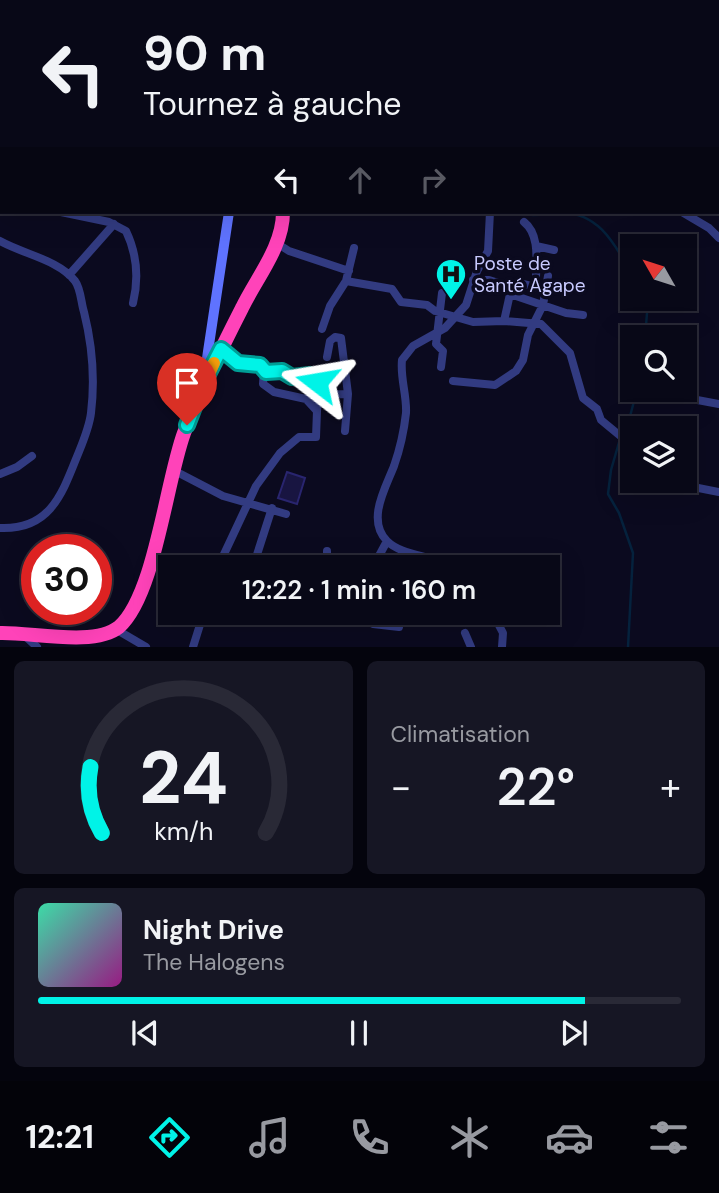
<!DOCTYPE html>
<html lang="fr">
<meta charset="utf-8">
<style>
:root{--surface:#080817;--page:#161624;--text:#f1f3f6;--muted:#989aa1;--line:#292936;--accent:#00f3e7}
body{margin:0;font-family:"DM Sans",sans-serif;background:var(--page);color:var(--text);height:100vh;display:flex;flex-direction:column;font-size:26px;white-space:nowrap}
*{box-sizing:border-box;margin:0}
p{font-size:23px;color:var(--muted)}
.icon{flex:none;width:38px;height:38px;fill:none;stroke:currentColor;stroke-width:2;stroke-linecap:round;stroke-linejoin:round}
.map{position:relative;height:647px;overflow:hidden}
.drawer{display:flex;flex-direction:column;gap:14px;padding:14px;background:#04040d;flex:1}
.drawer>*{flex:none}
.top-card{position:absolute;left:0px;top:0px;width:719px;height:214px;box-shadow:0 7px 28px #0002,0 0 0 2px var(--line);background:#080817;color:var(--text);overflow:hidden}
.needle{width:46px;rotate:309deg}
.tools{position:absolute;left:620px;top:234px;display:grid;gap:14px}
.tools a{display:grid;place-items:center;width:77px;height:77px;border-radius:0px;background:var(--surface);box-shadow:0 7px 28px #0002,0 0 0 2px var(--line);font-size:35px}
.speed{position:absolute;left:21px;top:534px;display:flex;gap:14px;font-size:35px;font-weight:700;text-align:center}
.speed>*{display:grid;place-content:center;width:91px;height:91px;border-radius:50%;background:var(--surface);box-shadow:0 7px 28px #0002,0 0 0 2px var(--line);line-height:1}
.speed .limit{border:10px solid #d22;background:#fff;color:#111}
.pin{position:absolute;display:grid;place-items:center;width:60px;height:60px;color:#fff;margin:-72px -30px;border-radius:50% 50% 50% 0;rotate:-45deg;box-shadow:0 0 7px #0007}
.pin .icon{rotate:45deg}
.me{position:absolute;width:77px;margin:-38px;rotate:284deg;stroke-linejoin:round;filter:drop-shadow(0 0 5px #0008)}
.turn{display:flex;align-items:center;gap:24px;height:147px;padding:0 28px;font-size:32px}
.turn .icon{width:91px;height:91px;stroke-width:2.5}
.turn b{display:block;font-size:49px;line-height:60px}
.lanes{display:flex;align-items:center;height:66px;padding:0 28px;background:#0003;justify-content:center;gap:35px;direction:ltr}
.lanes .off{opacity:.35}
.big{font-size:52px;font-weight:600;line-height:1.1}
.drawer .tile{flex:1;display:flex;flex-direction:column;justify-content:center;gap:10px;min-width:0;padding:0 24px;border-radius:10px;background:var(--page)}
.drawer .dial{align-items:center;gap:0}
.dial svg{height:182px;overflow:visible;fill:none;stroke:var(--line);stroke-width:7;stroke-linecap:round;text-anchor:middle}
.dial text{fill:var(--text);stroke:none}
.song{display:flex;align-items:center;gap:21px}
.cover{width:84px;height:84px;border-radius:10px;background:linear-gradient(135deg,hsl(160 70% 55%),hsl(310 70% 35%))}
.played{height:7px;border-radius:4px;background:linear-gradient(90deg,var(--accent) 85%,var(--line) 85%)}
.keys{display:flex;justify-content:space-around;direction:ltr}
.heat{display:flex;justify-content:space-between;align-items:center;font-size:38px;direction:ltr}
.drawer .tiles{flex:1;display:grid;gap:14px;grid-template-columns:1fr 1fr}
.tile:last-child{grid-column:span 2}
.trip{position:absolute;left:158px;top:555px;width:402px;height:70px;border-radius:0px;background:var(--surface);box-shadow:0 7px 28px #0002,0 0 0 2px var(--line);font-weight:600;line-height:70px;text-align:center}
.tabs{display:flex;height:112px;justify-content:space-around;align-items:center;background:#030309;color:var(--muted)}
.tabs .icon{width:49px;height:49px}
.tabs .current{color:var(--accent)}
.tabs b{font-size:32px;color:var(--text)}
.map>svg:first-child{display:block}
</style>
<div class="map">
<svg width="719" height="647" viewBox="0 0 719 647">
<rect width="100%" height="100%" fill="#0b0a1f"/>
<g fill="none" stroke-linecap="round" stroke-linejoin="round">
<!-- stream -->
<path stroke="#05223d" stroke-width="2.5" d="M 518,212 C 534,218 545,213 561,213 C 599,212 615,245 632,274
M 642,299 L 647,313 L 645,338
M 622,433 L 628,424 L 637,390
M 620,439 L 611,470 L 608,494 L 619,513 L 633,553 L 628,647"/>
</g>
<!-- building -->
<path fill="#181541" stroke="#29256f" stroke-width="2" d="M 287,472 L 305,478 L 297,504 L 278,498 Z"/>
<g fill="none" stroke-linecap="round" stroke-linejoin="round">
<!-- street -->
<path stroke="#323b81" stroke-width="8" d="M 495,0 L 496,2
M 678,0 L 679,2
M 179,2 L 180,0
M 287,2 L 287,0
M 381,2 L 382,0
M 718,35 L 719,35
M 0,188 L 2,189
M 61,212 L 109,222 L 126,231 C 137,254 139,278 133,303
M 682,212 L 709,228 L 719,238
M 524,222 C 542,236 535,267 536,287
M 0,241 C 23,254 59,260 75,281 C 81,289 81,303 84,312 C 92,344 95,380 91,413 C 89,429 82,444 76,459 C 61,497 48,530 0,528
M 278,244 L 289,251 L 349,271
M 536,246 L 554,250
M 69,275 L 114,224
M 473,280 L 489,280 L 508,286 L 510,294 L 504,321
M 346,281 L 392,289 L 401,302 L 427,305 L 435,311 L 473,322 L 504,321 L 541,324 L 570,353 L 583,398 L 597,409 L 601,420 L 624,439 L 624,447 L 632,455
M 523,284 L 539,288
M 510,294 L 566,313 L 583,315
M 322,329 L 330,306 L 346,281 L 354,248
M 327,357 L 330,341 L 335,337 L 341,338 L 348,394 L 345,431
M 441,367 L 443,351 L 436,344 L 442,293
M 266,372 L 282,371 L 292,377 C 323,373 319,384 317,411
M 453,381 L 495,385 L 516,371 L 523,360 L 528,335 L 543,305 L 548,276
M 660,393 L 719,404
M 318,395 L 348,394
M 175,471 L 223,496 L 286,514
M 0,474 L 17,467 L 32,456
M 663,481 L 719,492
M 327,551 L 327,567
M 218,567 L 256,486 L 280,453 L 299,437 L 316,437 L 317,411 L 306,399 L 274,392 L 263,384 L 264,369 C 247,357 242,370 221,349
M 253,567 L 272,508
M 373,567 L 387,541
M 451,567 C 432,555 402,556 387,541 C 366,520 386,487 394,466 C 400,449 404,431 406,413 C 407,395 400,378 402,360 L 413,346 L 445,328 L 466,305 L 477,271 L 488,251 L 490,212
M 349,612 L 373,624 L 399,627
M 492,612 L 503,633 L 502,647
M 117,630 L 146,647
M 465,633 L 471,647
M 24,635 L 37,647
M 193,647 L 204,612"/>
<!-- secondary -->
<path stroke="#5f73ff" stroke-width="10" d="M 155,0 L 156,2
M 204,378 L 229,212"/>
<!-- highway -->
<path stroke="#ff43b9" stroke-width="14" d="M 574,2 L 578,2
M 718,88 L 719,89
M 0,633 C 32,632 94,647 119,627 C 155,595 166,482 184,433 C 201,390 221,349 242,308 C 257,277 283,247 283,212"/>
</g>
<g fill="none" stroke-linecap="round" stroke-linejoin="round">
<!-- route casing -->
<g stroke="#009e96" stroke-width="18">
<path id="route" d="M 187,425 L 203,384 L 221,349 L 238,363 L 260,365 L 266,372 L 282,371 L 292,377 L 310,375 L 317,382"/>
</g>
<!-- route -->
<use href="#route" stroke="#00f3e7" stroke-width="12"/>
<!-- slow -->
<path stroke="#f59e0b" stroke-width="12" d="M 198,398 L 214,363"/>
</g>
<!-- icons -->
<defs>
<g id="hospital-pin" transform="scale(1.575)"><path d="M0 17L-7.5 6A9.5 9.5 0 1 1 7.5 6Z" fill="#00f3e7" stroke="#0b0a1f"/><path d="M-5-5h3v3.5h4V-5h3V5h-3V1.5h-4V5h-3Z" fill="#111"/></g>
</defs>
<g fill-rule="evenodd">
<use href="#hospital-pin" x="451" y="274"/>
</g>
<g text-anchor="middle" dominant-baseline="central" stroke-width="7" stroke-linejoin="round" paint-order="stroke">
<!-- poi labels -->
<g font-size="19" fill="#c8caff" stroke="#0b0a1f" text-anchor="start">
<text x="474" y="263">Poste de<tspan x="474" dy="22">Santé Agape</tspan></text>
</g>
</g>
</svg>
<div class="tools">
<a><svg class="needle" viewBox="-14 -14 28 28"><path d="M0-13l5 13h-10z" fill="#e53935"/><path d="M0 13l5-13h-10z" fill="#989aa1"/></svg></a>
<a><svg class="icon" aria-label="search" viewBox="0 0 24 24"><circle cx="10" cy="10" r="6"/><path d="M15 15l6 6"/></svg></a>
<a><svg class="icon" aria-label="layers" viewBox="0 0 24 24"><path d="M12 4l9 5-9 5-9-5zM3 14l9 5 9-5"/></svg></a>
</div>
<div class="speed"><div class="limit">30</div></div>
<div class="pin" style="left:187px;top:425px;background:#d93025"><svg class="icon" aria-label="arrive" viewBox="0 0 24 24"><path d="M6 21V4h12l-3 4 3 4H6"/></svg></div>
<svg class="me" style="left:317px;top:382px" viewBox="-20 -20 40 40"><path d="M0-17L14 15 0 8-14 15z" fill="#00f3e7" stroke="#fff" stroke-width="4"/></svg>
<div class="trip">12:22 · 1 min · 160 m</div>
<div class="top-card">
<div class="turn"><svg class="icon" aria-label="left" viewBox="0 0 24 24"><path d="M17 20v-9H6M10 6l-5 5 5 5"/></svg><div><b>90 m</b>Tournez à gauche</div></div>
<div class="lanes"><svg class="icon" aria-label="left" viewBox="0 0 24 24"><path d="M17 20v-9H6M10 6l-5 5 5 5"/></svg><svg class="icon off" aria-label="ahead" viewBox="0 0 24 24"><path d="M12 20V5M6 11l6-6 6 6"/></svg><svg class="icon off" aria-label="right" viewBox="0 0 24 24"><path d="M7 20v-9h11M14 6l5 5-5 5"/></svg></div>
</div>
</div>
<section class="drawer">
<div class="tiles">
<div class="tile dial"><svg viewBox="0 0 100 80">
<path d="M14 69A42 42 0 1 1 86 69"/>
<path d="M14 69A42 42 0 0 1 9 40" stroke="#00f3e7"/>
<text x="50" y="56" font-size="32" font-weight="700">24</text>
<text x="50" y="72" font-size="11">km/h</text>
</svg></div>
<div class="tile"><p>Climatisation</p>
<div class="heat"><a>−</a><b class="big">22°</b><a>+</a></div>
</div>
<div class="tile">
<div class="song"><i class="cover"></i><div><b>Night Drive</b><p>The Halogens</p></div></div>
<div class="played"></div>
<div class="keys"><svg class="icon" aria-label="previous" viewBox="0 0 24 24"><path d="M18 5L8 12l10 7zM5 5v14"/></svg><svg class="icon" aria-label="pause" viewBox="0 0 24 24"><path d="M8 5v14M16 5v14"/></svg><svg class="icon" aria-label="next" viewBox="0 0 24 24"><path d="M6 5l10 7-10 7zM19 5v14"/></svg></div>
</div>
</div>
</section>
<nav class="tabs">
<b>12:21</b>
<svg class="icon current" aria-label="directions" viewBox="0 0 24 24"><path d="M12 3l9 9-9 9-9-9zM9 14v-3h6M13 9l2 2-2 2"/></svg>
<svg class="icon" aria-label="music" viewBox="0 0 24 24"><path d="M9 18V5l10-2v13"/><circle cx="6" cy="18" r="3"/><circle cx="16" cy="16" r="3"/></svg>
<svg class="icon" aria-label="phone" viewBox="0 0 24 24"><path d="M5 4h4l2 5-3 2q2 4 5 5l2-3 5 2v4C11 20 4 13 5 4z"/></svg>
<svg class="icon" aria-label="climate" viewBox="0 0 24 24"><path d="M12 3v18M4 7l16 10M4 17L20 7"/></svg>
<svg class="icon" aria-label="car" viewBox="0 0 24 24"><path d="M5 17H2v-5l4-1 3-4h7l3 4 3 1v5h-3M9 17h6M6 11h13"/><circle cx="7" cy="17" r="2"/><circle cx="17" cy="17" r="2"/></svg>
<svg class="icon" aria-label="filters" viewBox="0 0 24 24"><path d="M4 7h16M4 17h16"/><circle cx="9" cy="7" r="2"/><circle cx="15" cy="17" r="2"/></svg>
</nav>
